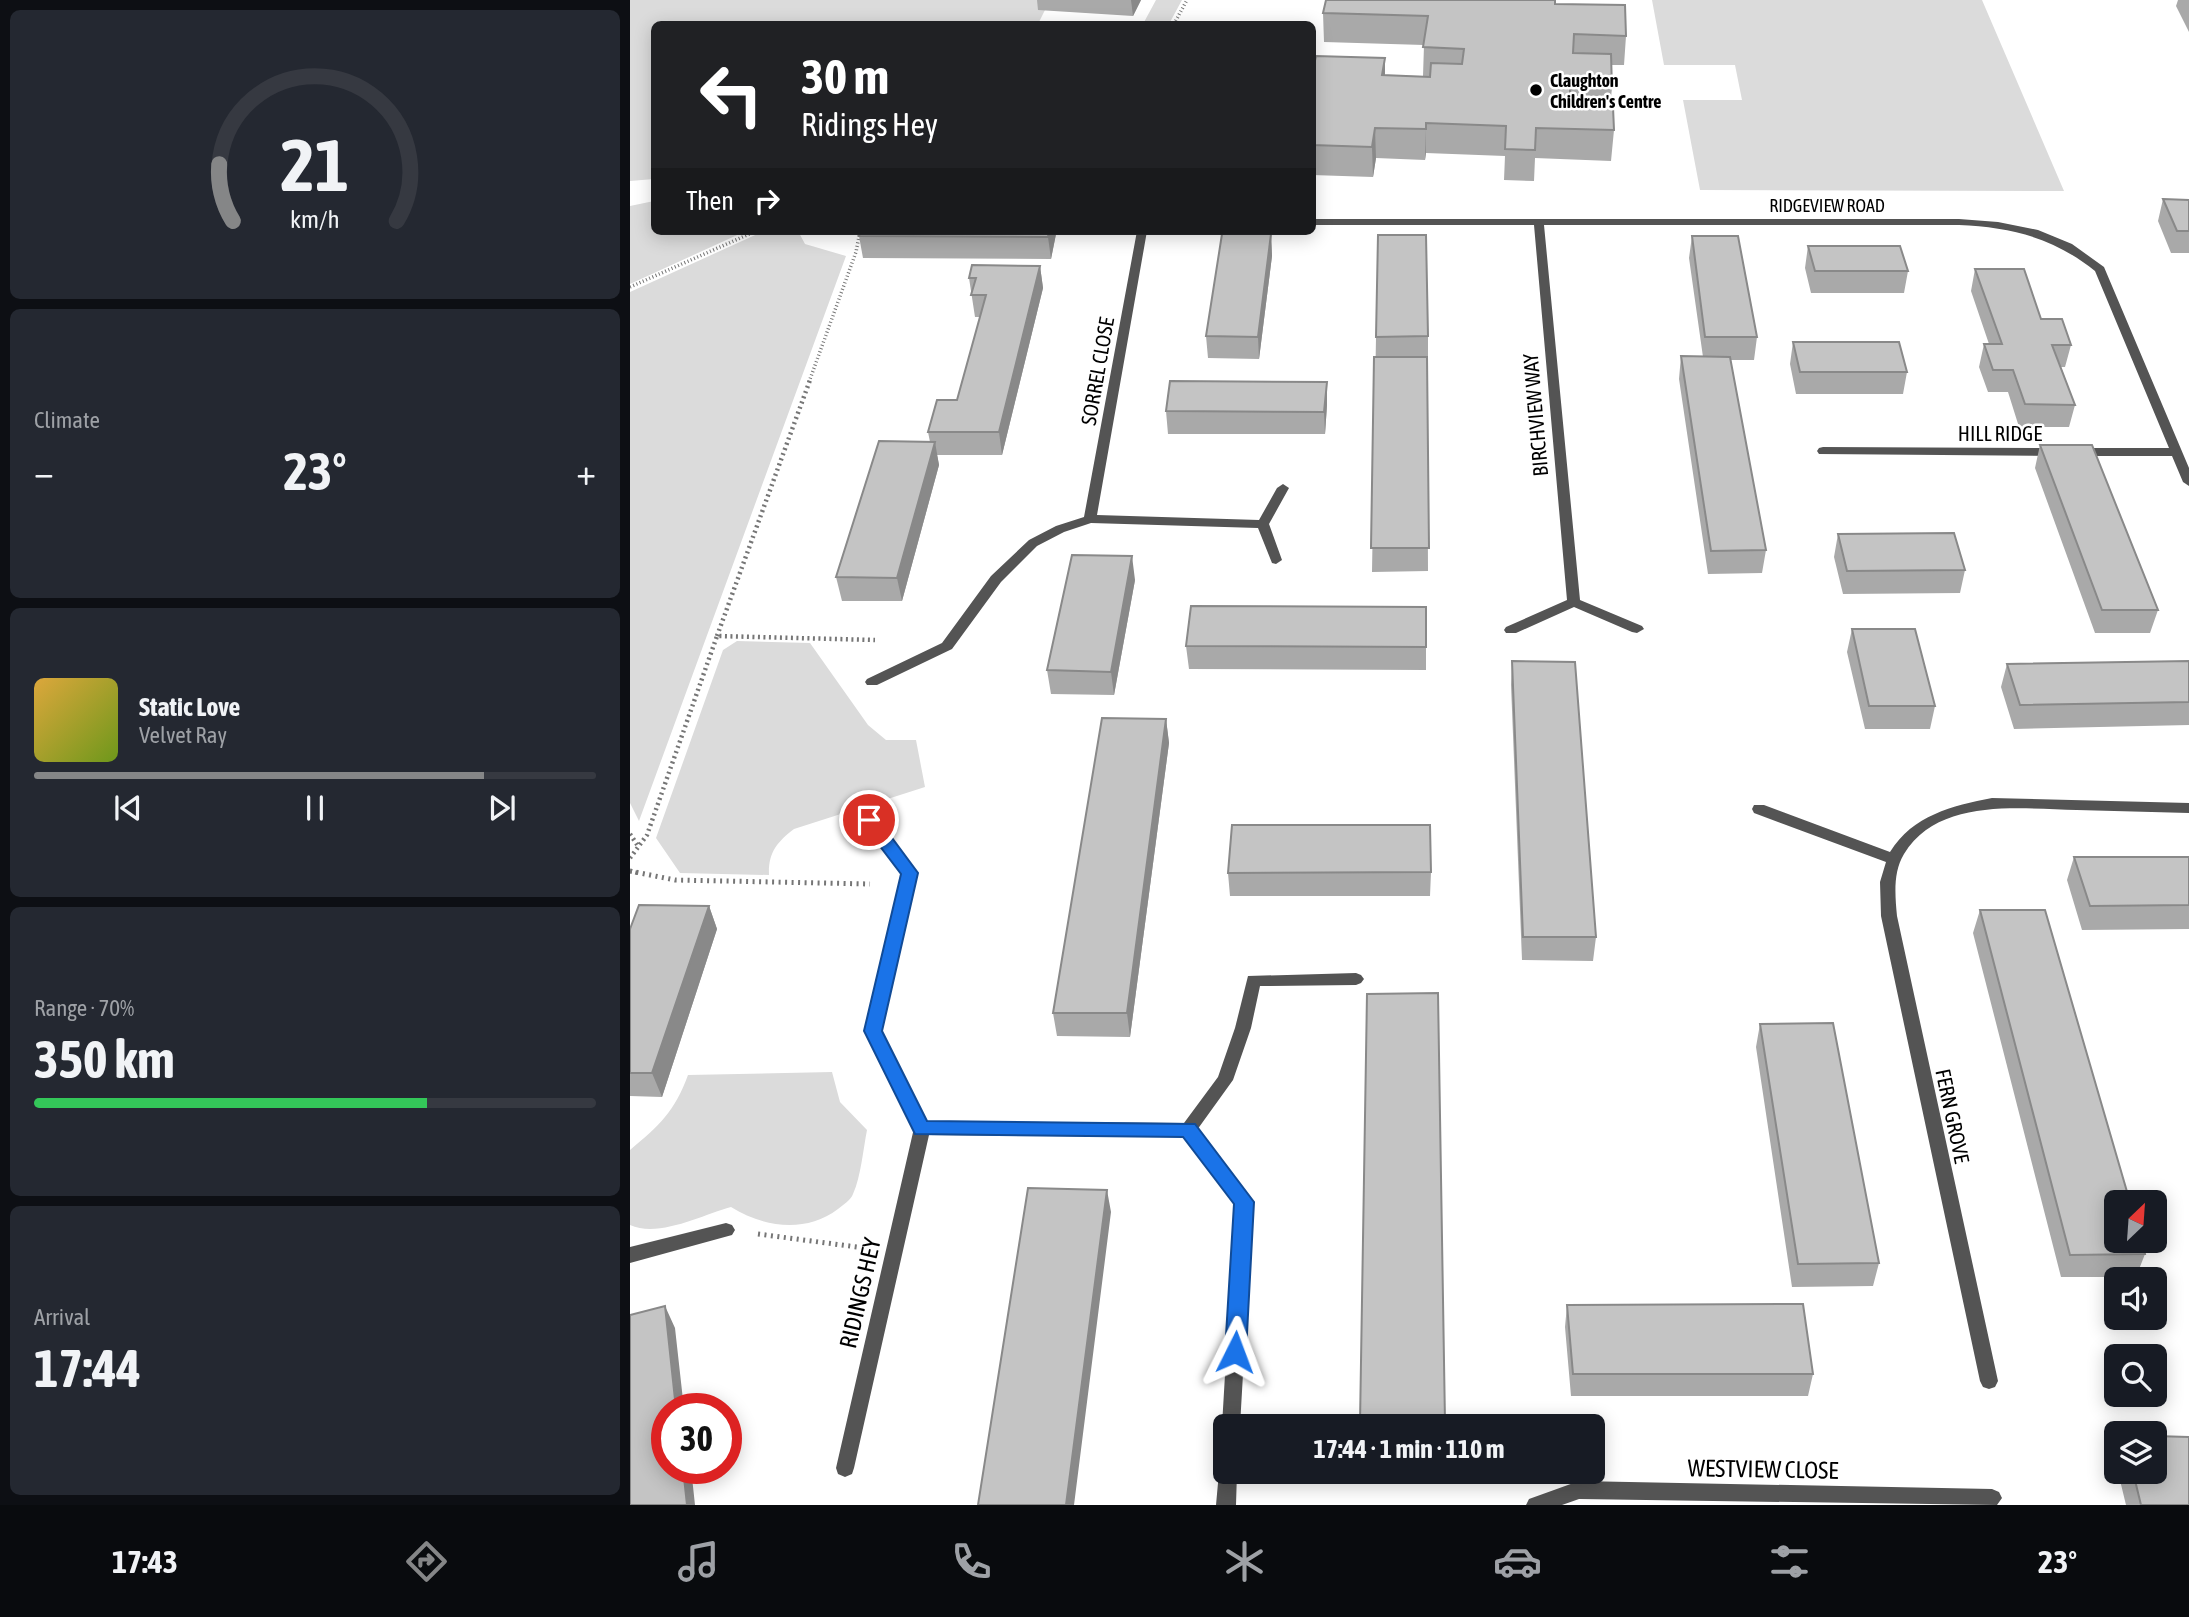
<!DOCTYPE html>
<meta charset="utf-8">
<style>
:root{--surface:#171b24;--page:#242831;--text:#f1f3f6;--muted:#9ea1a6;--line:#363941;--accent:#858687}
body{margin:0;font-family:"Asap Condensed",sans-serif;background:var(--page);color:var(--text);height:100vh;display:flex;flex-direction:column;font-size:26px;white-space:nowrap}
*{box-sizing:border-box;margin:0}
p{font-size:23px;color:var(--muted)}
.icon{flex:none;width:38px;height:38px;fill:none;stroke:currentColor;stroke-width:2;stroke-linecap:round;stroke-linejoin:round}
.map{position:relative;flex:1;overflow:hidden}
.panel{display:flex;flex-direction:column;gap:10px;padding:10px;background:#0d0f14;width:630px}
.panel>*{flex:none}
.hud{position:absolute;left:21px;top:21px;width:665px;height:214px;border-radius:10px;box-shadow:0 4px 18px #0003;background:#202124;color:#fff;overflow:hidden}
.needle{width:46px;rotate:25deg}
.buttons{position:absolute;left:1474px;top:1190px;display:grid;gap:14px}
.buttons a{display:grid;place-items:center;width:63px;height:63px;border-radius:10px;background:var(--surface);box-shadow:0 4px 18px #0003;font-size:35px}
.speed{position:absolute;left:21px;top:1393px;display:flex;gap:14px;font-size:35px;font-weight:700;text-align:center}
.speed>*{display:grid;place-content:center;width:91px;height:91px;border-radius:50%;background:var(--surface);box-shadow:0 4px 18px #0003;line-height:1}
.speed .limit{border:10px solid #d22;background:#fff;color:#111}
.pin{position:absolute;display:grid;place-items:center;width:60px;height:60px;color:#fff;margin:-30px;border:4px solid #fff;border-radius:50%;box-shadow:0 2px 7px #0007}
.me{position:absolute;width:77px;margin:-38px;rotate:3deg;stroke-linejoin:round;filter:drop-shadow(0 0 5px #0008)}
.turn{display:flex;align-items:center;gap:24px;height:147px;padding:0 35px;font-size:32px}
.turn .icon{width:91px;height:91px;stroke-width:2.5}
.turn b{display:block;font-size:49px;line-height:60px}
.then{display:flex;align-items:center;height:66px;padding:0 35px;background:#0003;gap:14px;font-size:26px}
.big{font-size:52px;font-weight:700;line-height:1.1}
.panel .widget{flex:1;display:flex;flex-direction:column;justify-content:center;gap:10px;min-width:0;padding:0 24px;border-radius:10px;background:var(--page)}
.panel .dial{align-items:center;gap:0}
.dial svg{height:182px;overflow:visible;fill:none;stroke:var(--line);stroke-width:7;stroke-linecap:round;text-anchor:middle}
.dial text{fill:var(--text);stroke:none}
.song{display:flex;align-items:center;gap:21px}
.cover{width:84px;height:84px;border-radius:10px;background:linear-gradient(135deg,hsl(40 70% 55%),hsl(80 70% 35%))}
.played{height:7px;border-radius:4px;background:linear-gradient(90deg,var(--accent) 80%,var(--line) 80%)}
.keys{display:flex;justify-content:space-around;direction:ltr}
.heat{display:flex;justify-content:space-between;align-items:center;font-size:38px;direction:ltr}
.charge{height:10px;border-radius:5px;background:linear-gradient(90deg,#34c759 70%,var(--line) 0)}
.trip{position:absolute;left:583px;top:1414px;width:392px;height:70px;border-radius:10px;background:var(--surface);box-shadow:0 4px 18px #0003;font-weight:700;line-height:70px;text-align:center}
.tab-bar{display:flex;height:112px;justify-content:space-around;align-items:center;background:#090b0e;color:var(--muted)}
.tab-bar .icon{width:49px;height:49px}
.tab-bar .selected{color:var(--accent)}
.tab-bar b{font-size:32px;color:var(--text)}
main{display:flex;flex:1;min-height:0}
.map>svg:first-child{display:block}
</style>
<main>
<section class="panel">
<div class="widget dial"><svg viewBox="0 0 100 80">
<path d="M14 69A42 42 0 1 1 86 69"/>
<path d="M14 69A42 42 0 0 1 8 44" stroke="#858687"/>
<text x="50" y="56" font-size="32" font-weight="700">21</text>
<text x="50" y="72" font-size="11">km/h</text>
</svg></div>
<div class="widget"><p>Climate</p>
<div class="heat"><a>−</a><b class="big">23°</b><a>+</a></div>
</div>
<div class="widget">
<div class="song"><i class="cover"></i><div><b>Static Love</b><p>Velvet Ray</p></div></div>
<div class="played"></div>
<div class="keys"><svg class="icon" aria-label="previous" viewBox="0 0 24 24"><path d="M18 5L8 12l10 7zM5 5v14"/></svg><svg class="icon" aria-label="pause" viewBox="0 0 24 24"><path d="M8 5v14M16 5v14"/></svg><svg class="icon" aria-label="next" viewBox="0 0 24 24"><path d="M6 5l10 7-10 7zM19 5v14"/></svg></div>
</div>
<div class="widget"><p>Range · 70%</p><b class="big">350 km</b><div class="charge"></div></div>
<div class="widget"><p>Arrival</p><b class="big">17:44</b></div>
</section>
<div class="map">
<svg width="1559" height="1505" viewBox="0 0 1559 1505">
<rect width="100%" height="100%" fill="#fff"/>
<!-- green -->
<path fill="#dbdbdb" d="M 0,0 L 420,0 L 408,24 L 24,24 L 24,179 L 0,181 Z
M 526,0 L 552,0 L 539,24 L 513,24 Z
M 1022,0 L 1352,0 L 1434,191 L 1070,190 L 1053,100 L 1112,100 L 1105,65 L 1034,65 Z
M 24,201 L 24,231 L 116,231 L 0,284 L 0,206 Z
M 134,231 L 168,231 L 175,244 L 216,256 L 9,821 L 0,803 L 0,292 Z
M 107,641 L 180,643 L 238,725 L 256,740 L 286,740 L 295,787 L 164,829 C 147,842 138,853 139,875 L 50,873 L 26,838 L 93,650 Z
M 202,1072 L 210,1102 L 237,1130 C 233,1150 231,1176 223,1194 C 221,1200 213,1205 208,1209 C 175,1234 133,1227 101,1207 C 72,1215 29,1238 0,1225 L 0,1150 C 29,1126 45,1111 58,1075 Z"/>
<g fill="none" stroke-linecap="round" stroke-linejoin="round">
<!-- path-far2 -->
<path stroke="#767676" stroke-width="3.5" stroke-dasharray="1 2.5" stroke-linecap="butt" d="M 544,24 L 557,0
M 0,287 L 126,231
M 179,382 L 226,252 L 230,231"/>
<!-- path-far1 -->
<path stroke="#767676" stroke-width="4.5" stroke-dasharray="2 3.5" stroke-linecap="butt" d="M 87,636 L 180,380
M 0,834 L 8,846
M 0,858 L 17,835 L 87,636 L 245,640
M 0,871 L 8,873"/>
<!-- path -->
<path stroke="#767676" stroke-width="5" stroke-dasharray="2 4.5" stroke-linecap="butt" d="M 0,871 L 45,880 L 240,884
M 128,1234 L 227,1247"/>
<!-- street -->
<path fill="#545454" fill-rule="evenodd" d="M 682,219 L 1329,219 L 1368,222 L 1408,230 L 1442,244 L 1474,267 L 1559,468 L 1559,486 L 1553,482 L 1542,456 L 1446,456 L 1440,452 L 1446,448 L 1539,448 L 1465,271 C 1424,238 1381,227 1329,225 L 914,225 L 950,600 L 1012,626 L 1014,629 L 1007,633 L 1002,632 L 944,607 L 886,633 L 876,633 L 874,630 L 876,627 L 937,600 L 904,225 L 682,225 Z
M 507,231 L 517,231 L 467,515 L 629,520 L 647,488 L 653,484 L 659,488 L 639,524 L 652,560 L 646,564 L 642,563 L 628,528 L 461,523 L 434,532 L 407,546 L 371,582 L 322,649 L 247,685 L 237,685 L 235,682 L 237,679 L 312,643 L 361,576 L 399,540 L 426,526 L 454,517 Z
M 1193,447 L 1426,448 L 1432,452 L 1426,456 L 1189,454 L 1187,451 L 1189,448 Z
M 1362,798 L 1559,803 L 1559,813 C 1522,812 1484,811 1447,810 C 1390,809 1309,797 1274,854 C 1263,872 1265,895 1267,916 L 1368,1381 L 1365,1387 L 1359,1389 L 1353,1387 L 1350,1381 L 1251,916 L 1250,882 L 1256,862 L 1124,813 L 1122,809 L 1124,805 L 1134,805 L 1260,852 C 1283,815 1322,806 1362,798 Z
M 239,815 L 244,816 L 287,873 L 251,1031 L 297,1121 L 554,1123 L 588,1077 L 605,1028 L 618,976 L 726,973 L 731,975 L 734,979 L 731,983 L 726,985 L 630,986 L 621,1028 L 603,1080 L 567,1130 L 623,1202 L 610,1426 L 595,1426 L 595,1432 L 592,1426 L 605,1204 L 554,1137 L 299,1135 L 224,1468 L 222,1474 L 215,1477 L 208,1474 L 206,1468 L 284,1128 L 235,1031 L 272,874 L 232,820 Z
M 96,1223 L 102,1225 L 105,1230 L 102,1235 L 0,1263 L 0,1247 Z
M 595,1464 L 595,1472 L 607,1472 L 606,1505 L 586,1505 L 589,1472 L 591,1466 Z
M 949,1481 L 1362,1489 L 1369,1492 L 1372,1498 L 1367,1505 L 949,1499 L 932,1505 L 896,1505 L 899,1499 Z"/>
</g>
<!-- wall -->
<path fill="#a9a9a9" d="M 407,0 L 511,0 L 503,16 L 408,10 Z
M 1548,0 L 1559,0 L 1559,32 L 1546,6 Z
M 925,4 L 996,36 L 994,65 L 981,65 L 982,88 L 980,107 L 984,130 L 981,161 L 905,158 L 904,181 L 874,180 L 875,156 L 796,153 L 795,160 L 746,158 L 743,177 L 682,175 L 682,74 L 793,76 L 794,45 L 694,42 L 693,13 Z
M 1533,199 L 1559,200 L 1559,253 L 1541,253 L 1528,221 Z
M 426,234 L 421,259 L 233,258 L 229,236 Z
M 641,234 L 642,256 L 629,359 L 578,358 L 576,336 Z
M 1062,236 L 1127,337 L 1124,360 L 1100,360 L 1136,550 L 1132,573 L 1078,574 L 1049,379 L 1051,356 L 1073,357 L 1059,258 Z
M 1178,246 L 1278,271 L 1274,293 L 1181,293 L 1175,268 Z
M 410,266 L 413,288 L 372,455 L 307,455 L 309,465 L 272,601 L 212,601 L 206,577 L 300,442 L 298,432 L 327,400 L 350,317 L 345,317 L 339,278 Z
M 1345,269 L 1411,319 L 1441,345 L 1435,367 L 1431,367 L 1445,405 L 1439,427 L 1389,427 L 1378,392 L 1358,392 L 1349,367 L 1354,344 L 1359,344 L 1341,291 Z
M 798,336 L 798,359 L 797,359 L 798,571 L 742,572 L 746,337 Z
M 1163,342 L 1277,372 L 1273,394 L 1166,394 L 1160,364 Z
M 697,382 L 697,405 L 695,434 L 538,434 L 536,411 Z
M 1410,445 L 1528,610 L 1520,633 L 1465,633 L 1405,468 Z
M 1208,534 L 1335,570 L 1330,593 L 1213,594 L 1204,557 Z
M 505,580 L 484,695 L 421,694 L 417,670 Z
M 796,607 L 796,670 L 559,669 L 556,646 Z
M 1222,629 L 1305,706 L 1300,729 L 1235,729 L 1217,652 Z
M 882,661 L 966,937 L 963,961 L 892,960 L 881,685 Z
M 1559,661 L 1559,725 L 1384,729 L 1371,687 L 1377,664 Z
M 536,719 L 539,743 L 500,1037 L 427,1036 L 423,1013 Z
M 1444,857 L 1559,857 L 1559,929 L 1452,930 L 1437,880 Z
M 801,872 L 800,896 L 600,896 L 598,873 Z
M 79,906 L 87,929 L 32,1097 L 0,1096 L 0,929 Z
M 1350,910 L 1515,1254 L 1506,1277 L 1431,1277 L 1343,933 Z
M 808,993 L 815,1426 L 730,1426 L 730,1423 Z
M 1130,1024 L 1249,1263 L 1243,1286 L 1162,1287 L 1126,1047 Z
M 937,1305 L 1183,1374 L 1178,1396 L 941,1396 L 935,1327 Z
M 1488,1472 L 1524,1472 L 1559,1505 L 1496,1505 Z"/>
<!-- shaded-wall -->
<path fill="#898989" d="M 501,0 L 511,0 L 503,16 Z
M 755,58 L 755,88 L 752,75 Z
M 796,123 L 796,153 L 795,160 L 796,129 Z
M 745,128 L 746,158 L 743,177 L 742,147 Z
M 419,231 L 426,231 L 426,234 L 421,259 L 418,237 Z
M 641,234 L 642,256 L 629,359 L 628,337 Z
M 410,266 L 413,288 L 372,455 L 369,432 Z
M 697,382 L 697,405 L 695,434 L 694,412 Z
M 305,442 L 309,465 L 272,601 L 267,578 Z
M 502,556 L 505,580 L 484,695 L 481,672 Z
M 536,719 L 539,743 L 500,1037 L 497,1013 Z
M 79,906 L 87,929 L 32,1097 L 22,1073 Z
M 477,1190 L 481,1212 L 444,1505 L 436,1505 Z
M 35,1306 L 45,1328 L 54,1409 L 46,1409 Z
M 53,1468 L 61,1468 L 65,1505 L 57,1505 Z"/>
<!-- building -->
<path fill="#c4c4c4" stroke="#898989" stroke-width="2" d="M 696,0 L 925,0 L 925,4 L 995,5 L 996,36 L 944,34 L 943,53 L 981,54 L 982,88 L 940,87 L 940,105 L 983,107 L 984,130 L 906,128 L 905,150 L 875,149 L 876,126 L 796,123 L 796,129 L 745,128 L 742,147 L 682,145 L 682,74 L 686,56 L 755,58 L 752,75 L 800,77 L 801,63 L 832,64 L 834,49 L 793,47 L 798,16 L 693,13 Z
M 1533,199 L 1559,200 L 1559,231 L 1547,231 Z
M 231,231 L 419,231 L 418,237 L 229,236 Z
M 592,234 L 641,234 L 628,337 L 576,336 Z
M 748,235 L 796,235 L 798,336 L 746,337 Z
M 1062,236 L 1108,236 L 1127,337 L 1075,337 Z
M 1178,246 L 1270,246 L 1278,271 L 1185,271 Z
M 342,265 L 410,266 L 369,432 L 298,432 L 307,400 L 327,400 L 356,295 L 341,295 L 346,278 L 339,278 Z
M 1345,269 L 1394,269 L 1411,319 L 1432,319 L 1441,345 L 1422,345 L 1445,405 L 1395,404 L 1383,370 L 1363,370 L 1354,344 L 1372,344 Z
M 1163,342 L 1269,342 L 1277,372 L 1170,372 Z
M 1051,356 L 1100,357 L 1136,550 L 1081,551 Z
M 744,357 L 797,357 L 799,548 L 741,548 Z
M 540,381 L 697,382 L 694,412 L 536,411 Z
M 249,441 L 305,442 L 267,578 L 206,577 Z
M 1410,445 L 1462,445 L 1528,610 L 1472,610 Z
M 1324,533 L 1335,570 L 1217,571 L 1208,534 Z
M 442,555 L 502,556 L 481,672 L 417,670 Z
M 561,606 L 796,607 L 796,647 L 556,646 Z
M 1222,629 L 1285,629 L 1305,706 L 1239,706 Z
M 882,661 L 945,662 L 966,937 L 893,937 Z
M 1559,661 L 1559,702 L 1390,705 L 1377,664 Z
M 472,718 L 536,719 L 497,1013 L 423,1013 Z
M 602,825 L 800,825 L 801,872 L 598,873 Z
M 1444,857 L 1559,857 L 1559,905 L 1460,906 Z
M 9,905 L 79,906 L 22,1073 L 0,1073 L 0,929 Z
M 1350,910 L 1415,910 L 1500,1202 L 1486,1202 L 1486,1241 L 1512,1241 L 1515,1254 L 1440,1255 Z
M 808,993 L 815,1422 L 730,1423 L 737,994 Z
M 1203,1023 L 1249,1263 L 1168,1264 L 1130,1024 Z
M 398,1188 L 477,1190 L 436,1505 L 348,1505 Z
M 1173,1304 L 1183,1374 L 943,1374 L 937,1305 Z
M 35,1306 L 46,1409 L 37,1409 L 37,1468 L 53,1468 L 57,1505 L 0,1505 L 0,1315 Z
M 1524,1436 L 1559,1437 L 1559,1505 L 1511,1505 L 1503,1472 L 1524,1472 Z"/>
<!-- route -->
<path fill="#1a73e8" stroke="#114b97" stroke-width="2" d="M 239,814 L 245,815 L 288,873 L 252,1031 L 297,1121 L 565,1124 L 624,1202 L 616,1352 L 613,1358 L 605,1361 L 598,1358 L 595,1352 L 604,1204 L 553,1137 L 285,1134 L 234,1031 L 271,874 L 230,820 Z"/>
<!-- markers -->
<circle fill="#000" stroke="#fff" stroke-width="2.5" cx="906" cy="90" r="7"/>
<g text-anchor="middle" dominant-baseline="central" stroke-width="5" stroke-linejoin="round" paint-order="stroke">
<!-- far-poi labels -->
<g font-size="18" font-weight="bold" fill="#000" stroke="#fff" text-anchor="start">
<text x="920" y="80">Claughton<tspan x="920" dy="21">Children's Centre</tspan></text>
</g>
<!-- far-street labels -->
<g font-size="18" fill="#000" stroke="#fff">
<text x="1197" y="205">RIDGEVIEW ROAD</text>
</g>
<!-- street labels -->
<g font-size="21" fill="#000" stroke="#fff">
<text transform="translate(467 371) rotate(-80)">SORREL CLOSE</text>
<text transform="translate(905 415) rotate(-95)">BIRCHVIEW WAY</text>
<text x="1370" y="433">HILL RIDGE</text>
<text transform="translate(1323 1116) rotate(78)">FERN GROVE</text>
</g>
<!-- near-street labels -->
<g font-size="24" fill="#000" stroke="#fff">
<text transform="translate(230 1293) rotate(-77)">RIDINGS HEY</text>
<text transform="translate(1133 1469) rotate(1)">WESTVIEW CLOSE</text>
</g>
</g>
</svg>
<div class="buttons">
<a><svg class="needle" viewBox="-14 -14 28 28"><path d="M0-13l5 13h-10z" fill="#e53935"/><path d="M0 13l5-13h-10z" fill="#9ea1a6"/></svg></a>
<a><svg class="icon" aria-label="sound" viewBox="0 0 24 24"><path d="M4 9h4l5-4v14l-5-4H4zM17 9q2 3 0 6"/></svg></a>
<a><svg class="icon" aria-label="search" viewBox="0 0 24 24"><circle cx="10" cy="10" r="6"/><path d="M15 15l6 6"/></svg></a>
<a><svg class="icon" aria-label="layers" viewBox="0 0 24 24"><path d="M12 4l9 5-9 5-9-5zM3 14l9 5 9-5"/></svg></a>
</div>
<div class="speed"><div class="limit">30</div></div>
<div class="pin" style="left:239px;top:820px;background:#d93025"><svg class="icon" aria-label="arrive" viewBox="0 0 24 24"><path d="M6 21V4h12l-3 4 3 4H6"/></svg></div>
<svg class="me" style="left:605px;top:1352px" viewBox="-20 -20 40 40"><path d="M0-17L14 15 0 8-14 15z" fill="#1a73e8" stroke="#fff" stroke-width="4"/></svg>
<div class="trip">17:44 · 1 min · 110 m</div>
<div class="hud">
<div class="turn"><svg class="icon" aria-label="left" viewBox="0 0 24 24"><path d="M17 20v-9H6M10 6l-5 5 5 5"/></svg><div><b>30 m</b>Ridings Hey</div></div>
<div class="then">Then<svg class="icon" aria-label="right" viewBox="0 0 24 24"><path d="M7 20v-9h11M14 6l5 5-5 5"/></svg></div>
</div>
</div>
</main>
<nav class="tab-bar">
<b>17:43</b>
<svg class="icon selected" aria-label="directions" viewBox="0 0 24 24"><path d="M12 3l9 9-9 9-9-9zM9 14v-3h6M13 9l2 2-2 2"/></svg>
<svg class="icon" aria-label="music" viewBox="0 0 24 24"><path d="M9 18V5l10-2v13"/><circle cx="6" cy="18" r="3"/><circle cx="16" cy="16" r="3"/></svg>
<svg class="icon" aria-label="phone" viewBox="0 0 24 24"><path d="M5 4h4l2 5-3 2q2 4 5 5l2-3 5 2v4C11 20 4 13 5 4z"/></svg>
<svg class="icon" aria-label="climate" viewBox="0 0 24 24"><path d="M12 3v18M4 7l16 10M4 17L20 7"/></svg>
<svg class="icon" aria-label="car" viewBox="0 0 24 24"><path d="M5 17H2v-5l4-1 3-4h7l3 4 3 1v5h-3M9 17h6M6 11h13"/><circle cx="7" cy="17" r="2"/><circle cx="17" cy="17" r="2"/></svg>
<svg class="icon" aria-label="filters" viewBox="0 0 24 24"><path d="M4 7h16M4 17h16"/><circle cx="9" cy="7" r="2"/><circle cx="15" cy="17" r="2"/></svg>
<b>23°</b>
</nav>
